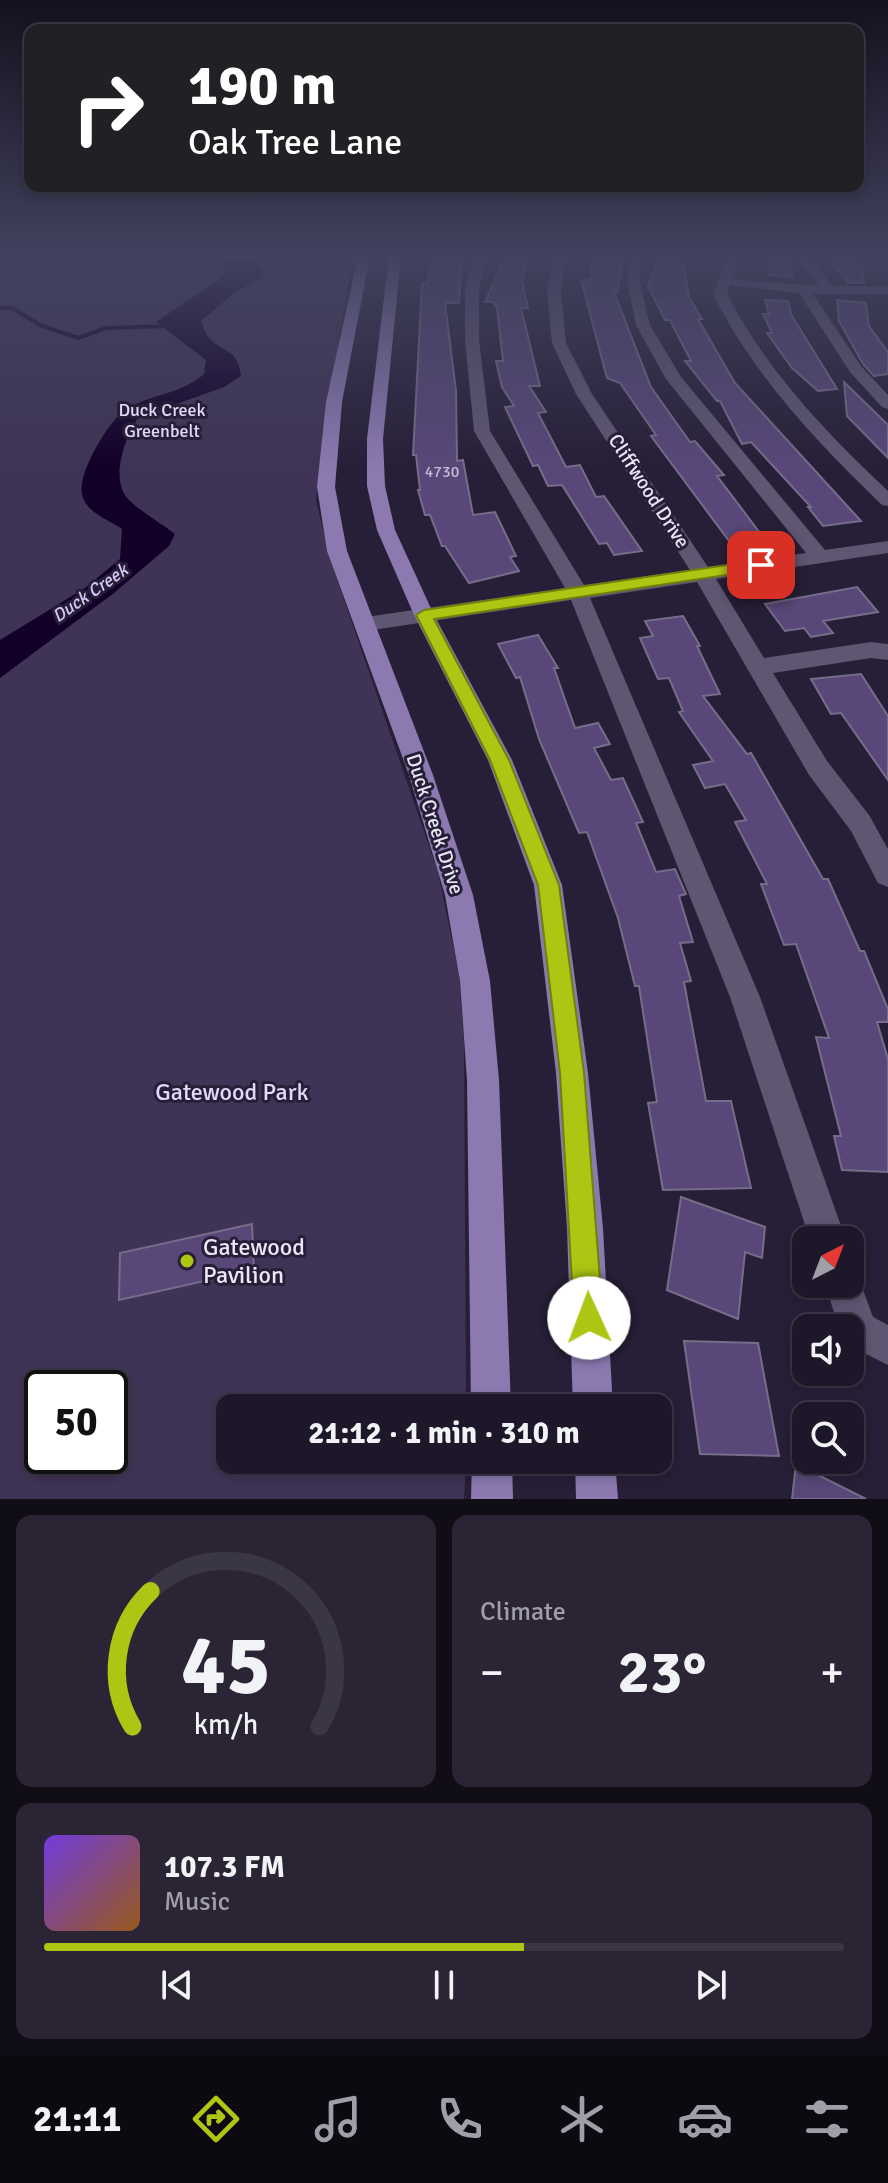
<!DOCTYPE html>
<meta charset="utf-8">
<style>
:root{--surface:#1d1729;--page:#2a2435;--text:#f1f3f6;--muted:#a09fa8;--line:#3b3646;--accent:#acc613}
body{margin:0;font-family:Signika,sans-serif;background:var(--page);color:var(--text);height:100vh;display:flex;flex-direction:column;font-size:30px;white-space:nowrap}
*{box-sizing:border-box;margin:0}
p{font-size:26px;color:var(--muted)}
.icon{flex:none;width:44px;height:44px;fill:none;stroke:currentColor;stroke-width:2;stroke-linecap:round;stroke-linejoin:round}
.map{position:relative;height:1499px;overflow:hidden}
.drawer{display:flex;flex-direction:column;gap:16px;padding:16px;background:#100d17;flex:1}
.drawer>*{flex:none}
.top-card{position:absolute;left:24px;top:24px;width:840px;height:168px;border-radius:16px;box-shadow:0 4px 12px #0003,0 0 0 2px var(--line);background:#202124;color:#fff;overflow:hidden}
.needle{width:52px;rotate:42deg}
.buttons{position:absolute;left:792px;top:1226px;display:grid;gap:16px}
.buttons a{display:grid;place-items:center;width:72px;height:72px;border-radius:16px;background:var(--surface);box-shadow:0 4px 12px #0003,0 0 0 2px var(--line);font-size:40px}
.speed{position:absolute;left:24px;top:1370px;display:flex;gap:16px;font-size:40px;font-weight:700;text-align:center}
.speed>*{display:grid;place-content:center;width:104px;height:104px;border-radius:50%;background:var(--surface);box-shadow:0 4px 12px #0003,0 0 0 2px var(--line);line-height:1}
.speed .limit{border:4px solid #111;border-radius:12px;background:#fff;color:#111}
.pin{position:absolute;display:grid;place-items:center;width:68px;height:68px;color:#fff;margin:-34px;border-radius:16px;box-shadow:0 4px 12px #0006}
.me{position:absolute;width:88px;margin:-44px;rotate:358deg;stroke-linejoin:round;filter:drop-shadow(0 0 6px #0008)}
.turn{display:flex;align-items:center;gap:28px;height:168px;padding:0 32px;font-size:36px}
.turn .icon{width:104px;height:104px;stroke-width:2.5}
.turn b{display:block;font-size:56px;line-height:68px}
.big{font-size:60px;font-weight:700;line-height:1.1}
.drawer .tile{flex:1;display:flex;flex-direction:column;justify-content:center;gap:12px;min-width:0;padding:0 28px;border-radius:16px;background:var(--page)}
.drawer .dial{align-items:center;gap:0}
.dial svg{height:208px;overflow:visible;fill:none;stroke:var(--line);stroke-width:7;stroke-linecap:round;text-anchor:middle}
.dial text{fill:var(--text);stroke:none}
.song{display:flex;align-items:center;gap:24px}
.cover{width:96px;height:96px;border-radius:12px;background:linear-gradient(135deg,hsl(260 70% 55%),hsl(30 70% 35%))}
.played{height:8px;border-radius:4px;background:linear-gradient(90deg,var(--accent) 60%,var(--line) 60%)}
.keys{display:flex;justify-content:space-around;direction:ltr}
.heat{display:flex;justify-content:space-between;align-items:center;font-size:44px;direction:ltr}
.drawer .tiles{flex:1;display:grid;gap:16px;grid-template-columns:1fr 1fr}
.tile:last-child{grid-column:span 2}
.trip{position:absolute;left:216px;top:1394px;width:456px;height:80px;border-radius:16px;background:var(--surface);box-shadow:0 4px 12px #0003,0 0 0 2px var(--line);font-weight:700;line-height:80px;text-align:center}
.menu{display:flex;height:128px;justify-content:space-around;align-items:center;background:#0c0910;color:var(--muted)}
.menu .icon{width:56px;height:56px}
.menu .active{color:var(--accent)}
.menu b{font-size:36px;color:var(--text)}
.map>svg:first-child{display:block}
</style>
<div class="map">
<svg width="888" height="1499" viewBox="0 0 888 1499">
<rect width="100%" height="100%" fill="#271f37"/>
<!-- green -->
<path fill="#3f3455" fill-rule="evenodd" d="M 0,256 L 357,256 L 351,269 L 325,421 L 316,500 L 330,559 L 438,872 L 459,974 L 464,1043 L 466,1408 L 230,1408 L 230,1460 L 466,1460 L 464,1499 L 0,1499 ZM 42,1388 L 110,1388 L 110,1456 L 42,1456 Z"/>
<!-- water -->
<path fill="#130029" d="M 198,256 L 241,256 L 251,259 L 263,269 L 264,276 L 233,294 L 201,321 C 203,327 206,335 211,340 C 227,354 237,349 241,376 L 224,387 L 138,418 C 125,437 109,481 129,500 C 142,513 160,522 175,534 L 169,546 L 114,593 L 0,678 L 0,640 L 85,588 L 120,559 L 122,529 C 108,519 86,513 82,494 C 77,474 109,420 126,409 C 151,394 182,394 204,374 L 206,360 L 156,322 L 225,275 L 223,265 Z"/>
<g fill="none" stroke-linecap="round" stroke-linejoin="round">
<!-- stream -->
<path stroke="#130029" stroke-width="4" d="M 0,308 L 12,308 L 40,325 L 78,338 L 106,328 L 169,326"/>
</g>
<!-- building -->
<path fill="#584778" stroke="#766d8a" stroke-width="2" d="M 430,256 L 462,257 L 459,303 L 445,303 L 456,391 L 457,461 L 463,460 L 473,515 L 495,512 L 516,556 L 510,557 L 519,571 L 469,583 L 445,546 L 442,546 L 430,515 L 425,515 L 418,490 L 420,490 L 416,455 L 413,455 L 422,283 L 428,283 Z
M 505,256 L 529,256 L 522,280 L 528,308 L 521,308 L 540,386 L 529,386 L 546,412 L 538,413 L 566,467 L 580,465 L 596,497 L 604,496 L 642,551 L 614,555 L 607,543 L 599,544 L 562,485 L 548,486 L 538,465 L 533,466 L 505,407 L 514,406 L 502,387 L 496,361 L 503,361 L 497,308 L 493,302 L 485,302 Z
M 591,256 L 622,256 L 618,292 L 614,292 L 651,387 L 690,442 L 695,441 L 724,475 L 717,476 L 763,537 L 729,541 L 651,436 L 656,435 L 620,383 L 607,378 L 581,280 L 590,280 Z
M 767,256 L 790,256 L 793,277 L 769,275 Z
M 825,256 L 849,256 L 862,270 L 864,283 L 849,283 Z
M 660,258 L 683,261 L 689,297 L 702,319 L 698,319 L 735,383 L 861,521 L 823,526 L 808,507 L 811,507 L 751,442 L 742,444 L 720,401 L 717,401 L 685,361 L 691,361 L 670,320 L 665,320 L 648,286 Z
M 765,300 L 788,301 L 792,316 L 837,389 L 818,391 L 792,368 L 767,333 L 772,333 L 763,314 L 769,314 Z
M 837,300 L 866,303 L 869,326 L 888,352 L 888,374 L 874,376 L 863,364 L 839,321 Z
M 844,382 L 888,425 L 888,458 L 847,416 Z
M 857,587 L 878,612 L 823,621 L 833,633 L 811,637 L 804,628 L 785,631 L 765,604 Z
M 683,616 L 700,646 L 697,646 L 720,694 L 703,696 L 747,754 L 751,753 L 823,879 L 828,879 L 860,951 L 864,951 L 888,1009 L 888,1022 L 877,1022 L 888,1059 L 888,1172 L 842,1170 L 834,1136 L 841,1136 L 816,1037 L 829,1038 L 796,944 L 784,945 L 761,884 L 767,884 L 735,822 L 746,820 L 725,784 L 705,788 L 693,765 L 713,761 L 679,712 L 683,711 L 669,678 L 658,679 L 640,638 L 653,636 L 645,621 Z
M 538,635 L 558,668 L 554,668 L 575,728 L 598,723 L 610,744 L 594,748 L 611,780 L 623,778 L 643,822 L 636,823 L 656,872 L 675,869 L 686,894 L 679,896 L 693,942 L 680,943 L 691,981 L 684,982 L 706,1101 L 731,1101 L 751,1188 L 663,1190 L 648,1103 L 657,1102 L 639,986 L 635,986 L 618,918 L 587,832 L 579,833 L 539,739 L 520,677 L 516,678 L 498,644 Z
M 861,674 L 888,716 L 888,780 L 841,713 L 831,714 L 811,679 Z
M 681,1197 L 765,1227 L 762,1258 L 745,1252 L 738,1319 L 667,1290 Z
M 252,1224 L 254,1270 L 119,1300 L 120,1253 Z
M 684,1341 L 758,1343 L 779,1456 L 700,1454 Z
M 796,1464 L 866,1499 L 792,1499 Z"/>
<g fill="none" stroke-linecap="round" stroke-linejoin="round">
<!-- minor -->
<path fill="#5f5672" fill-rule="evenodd" d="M 476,256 L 488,256 L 479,287 L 479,340 L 490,431 L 584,585 L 690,570 L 576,394 L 552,343 L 547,292 L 554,256 L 566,256 L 561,292 L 566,343 L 592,394 L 708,567 L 806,553 L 666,379 L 636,325 L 627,280 L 630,256 L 642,256 L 639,280 L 650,325 L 681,377 L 825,550 L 888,541 L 888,553 L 716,579 L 764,658 L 871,642 L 888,644 L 888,660 L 871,658 L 773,673 L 827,761 L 869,815 L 888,849 L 888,887 L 878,883 L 851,831 L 809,775 L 697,582 L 590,598 L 760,997 L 846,1240 L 810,1240 L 730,997 L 571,600 L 366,631 L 359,629 L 355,624 L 359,619 L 366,617 L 565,588 L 474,431 L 465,340 L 465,287 Z
M 722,256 L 734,256 L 737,263 L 732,278 L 744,280 L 819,286 L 795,256 L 808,256 L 833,286 L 888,286 L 888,294 L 813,294 L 861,366 L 888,395 L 888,409 L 882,407 L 850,372 L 799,293 L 730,285 L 727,294 C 767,371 825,432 888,491 L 888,506 L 882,505 C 816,441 754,376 713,294 L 725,263 Z
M 850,1269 L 856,1271 L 873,1317 L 888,1325 L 888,1365 L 850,1346 L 850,1328 L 839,1328 L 825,1284 L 850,1284 Z"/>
<!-- major -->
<path fill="#8b79b0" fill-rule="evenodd" d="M 358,256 L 370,256 L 342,402 L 335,487 L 347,551 L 433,775 L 473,895 L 490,981 L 499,1080 L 511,1408 L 471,1408 L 467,1080 L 460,981 L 445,895 L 409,775 L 327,551 L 317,487 L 326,402 Z
M 389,256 L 401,256 L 383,439 L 385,486 L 395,530 L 434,615 L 512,760 L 562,885 L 588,1073 L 603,1228 L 613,1408 L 573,1408 L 567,1228 L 556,1073 L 534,885 L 488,760 L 414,615 L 377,530 L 367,486 L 367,439 Z
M 472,1460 L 512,1460 L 513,1499 L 471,1499 Z
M 575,1460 L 615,1460 L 618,1499 L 576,1499 Z"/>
</g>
<!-- sky -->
<linearGradient id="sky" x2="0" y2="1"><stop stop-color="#15111e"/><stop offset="0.55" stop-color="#41425e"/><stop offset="1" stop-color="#41425e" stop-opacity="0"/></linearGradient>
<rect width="888" height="466" fill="url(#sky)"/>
<!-- route -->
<path fill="#acc613" stroke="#70810c" stroke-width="2" d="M 761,560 L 766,562 L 766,569 L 434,619 L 509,760 L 559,885 L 584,1073 L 603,1318 L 599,1328 L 589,1332 L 579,1328 L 574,1318 L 560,1073 L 538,885 L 490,760 L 416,615 L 424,610 Z"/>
<!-- markers -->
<circle fill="#acc613" stroke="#271f37" stroke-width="3" cx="187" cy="1261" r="8"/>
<g text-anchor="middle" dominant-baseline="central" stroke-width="6" stroke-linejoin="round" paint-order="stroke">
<!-- number labels -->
<g font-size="16" fill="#c6bed6">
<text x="442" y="472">4730</text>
</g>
<!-- far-park labels -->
<g font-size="18" fill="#e3d9f9" stroke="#271f37">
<text x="162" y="410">Duck Creek<tspan x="162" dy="21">Greenbelt</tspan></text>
</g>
<!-- far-water labels -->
<g font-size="18" font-style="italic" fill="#d7c8f8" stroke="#271f37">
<text transform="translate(90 593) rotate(-35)">Duck Creek</text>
</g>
<!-- street labels -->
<g font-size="20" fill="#ebe6f6" stroke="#271f37">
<text transform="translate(649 491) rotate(57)">Cliffwood Drive</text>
<text transform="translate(435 824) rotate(72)">Duck Creek Drive</text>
</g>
<!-- near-park labels -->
<g font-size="24" fill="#e3d9f9" stroke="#271f37">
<text x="232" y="1092">Gatewood Park</text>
</g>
<!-- near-poi labels -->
<g font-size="24" fill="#ebe6f6" stroke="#271f37" text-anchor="start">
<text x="203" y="1247">Gatewood<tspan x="203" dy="28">Pavilion</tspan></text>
</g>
</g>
</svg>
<div class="buttons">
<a><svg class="needle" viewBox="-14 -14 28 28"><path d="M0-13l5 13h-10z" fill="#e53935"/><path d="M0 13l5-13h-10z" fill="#a09fa8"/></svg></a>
<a><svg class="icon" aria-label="sound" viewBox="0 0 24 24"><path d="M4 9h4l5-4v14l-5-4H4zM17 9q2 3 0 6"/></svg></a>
<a><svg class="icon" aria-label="search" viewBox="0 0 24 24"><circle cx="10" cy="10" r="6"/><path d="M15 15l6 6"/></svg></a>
</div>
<div class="speed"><div class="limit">50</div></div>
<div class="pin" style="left:761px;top:565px;background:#d93025"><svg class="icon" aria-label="arrive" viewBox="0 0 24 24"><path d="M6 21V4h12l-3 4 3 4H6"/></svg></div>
<svg class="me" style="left:589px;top:1318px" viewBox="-20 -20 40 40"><circle r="19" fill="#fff"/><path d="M0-13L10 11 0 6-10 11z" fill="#acc613"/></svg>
<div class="trip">21:12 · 1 min · 310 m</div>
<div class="top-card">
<div class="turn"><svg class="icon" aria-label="right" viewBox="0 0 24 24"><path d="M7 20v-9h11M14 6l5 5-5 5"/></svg><div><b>190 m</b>Oak Tree Lane</div></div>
</div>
</div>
<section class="drawer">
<div class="tiles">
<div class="tile dial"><svg viewBox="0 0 100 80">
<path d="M14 69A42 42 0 1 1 86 69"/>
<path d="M14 69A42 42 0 0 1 21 17" stroke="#acc613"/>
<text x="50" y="56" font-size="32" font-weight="700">45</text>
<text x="50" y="72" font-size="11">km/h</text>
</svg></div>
<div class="tile"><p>Climate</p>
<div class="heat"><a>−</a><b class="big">23°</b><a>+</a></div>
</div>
<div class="tile">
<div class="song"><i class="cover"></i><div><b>107.3 FM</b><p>Music</p></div></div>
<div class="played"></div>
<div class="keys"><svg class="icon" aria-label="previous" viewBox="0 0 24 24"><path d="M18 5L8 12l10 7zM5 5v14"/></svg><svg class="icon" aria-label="pause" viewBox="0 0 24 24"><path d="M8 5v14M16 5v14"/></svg><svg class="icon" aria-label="next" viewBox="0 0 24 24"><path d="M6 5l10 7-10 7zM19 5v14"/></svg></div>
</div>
</div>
</section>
<nav class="menu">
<b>21:11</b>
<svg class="icon active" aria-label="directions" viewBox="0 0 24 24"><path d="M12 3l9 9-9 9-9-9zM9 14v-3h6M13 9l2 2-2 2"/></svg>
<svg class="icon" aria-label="music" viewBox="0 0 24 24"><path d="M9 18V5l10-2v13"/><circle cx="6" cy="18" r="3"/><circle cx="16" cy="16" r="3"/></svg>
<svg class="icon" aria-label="phone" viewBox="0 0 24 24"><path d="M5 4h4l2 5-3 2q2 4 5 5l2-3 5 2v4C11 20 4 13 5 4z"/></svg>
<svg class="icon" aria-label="climate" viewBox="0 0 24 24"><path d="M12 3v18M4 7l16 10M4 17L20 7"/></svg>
<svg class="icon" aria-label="car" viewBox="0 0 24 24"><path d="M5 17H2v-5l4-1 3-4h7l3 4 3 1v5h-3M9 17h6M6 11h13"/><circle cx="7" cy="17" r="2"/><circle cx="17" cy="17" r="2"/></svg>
<svg class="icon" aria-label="filters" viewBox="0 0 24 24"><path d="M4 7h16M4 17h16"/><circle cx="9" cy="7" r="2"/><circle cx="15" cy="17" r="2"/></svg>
</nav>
